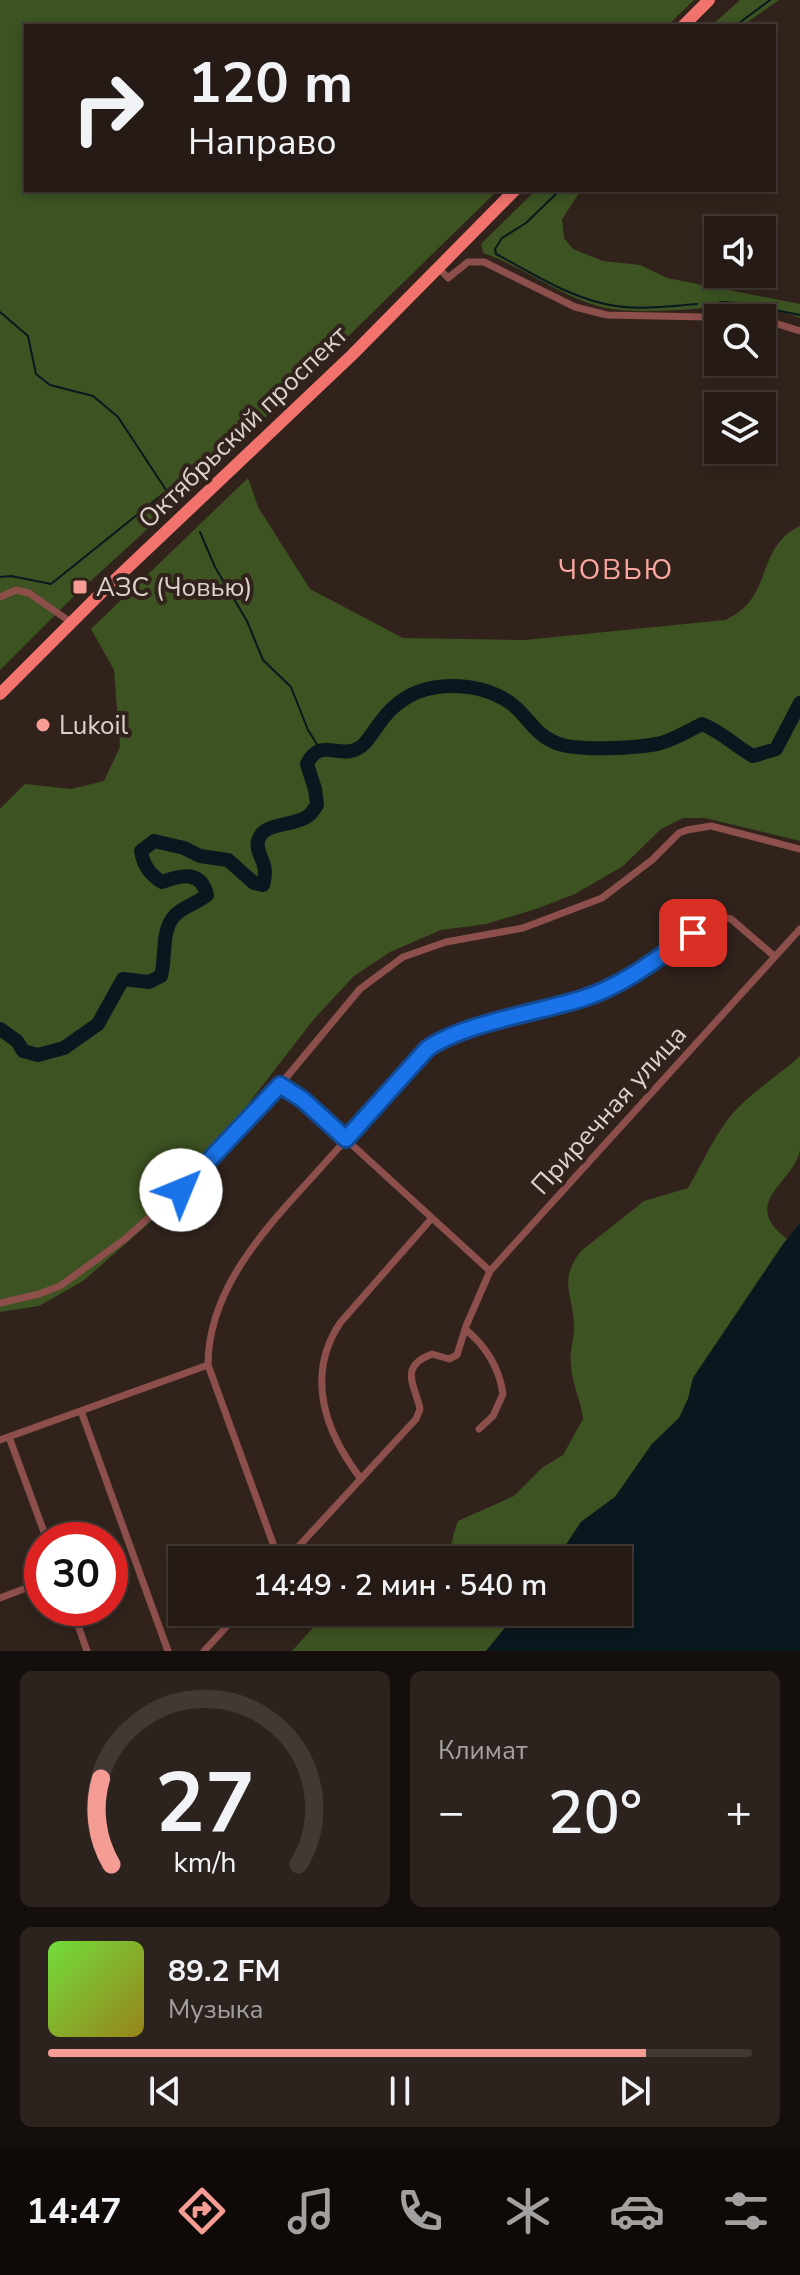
<!DOCTYPE html>
<html lang="ru">
<meta charset="utf-8">
<style>
:root{--surface:#251a15;--page:#2d231e;--text:#f1f3f6;--muted:#a3a1a0;--line:#423834;--accent:#f59c94}
body{margin:0;font-family:"Nunito Sans",sans-serif;background:var(--page);color:var(--text);height:100vh;display:flex;flex-direction:column;font-size:30px;white-space:nowrap}
*{box-sizing:border-box;margin:0}
p{font-size:26px;color:var(--muted)}
.icon{flex:none;width:44px;height:44px;fill:none;stroke:currentColor;stroke-width:2;stroke-linecap:round;stroke-linejoin:round}
.map{position:relative;height:1651px;overflow:hidden}
.sheet{display:flex;flex-direction:column;gap:20px;padding:20px;background:#140e0c;flex:1}
.sheet>*{flex:none}
.banner{position:absolute;left:24px;top:24px;width:752px;height:168px;border-radius:0px;box-shadow:0 4px 12px #0003,0 0 0 2px var(--line);background:#251a15;color:var(--text);overflow:hidden}
.fabs{position:absolute;left:704px;top:216px;display:grid;gap:16px}
.fabs a{display:grid;place-items:center;width:72px;height:72px;border-radius:0px;background:var(--surface);box-shadow:0 4px 12px #0003,0 0 0 2px var(--line);font-size:40px}
.speed{position:absolute;left:24px;top:1522px;display:flex;gap:16px;font-size:40px;font-weight:700;text-align:center}
.speed>*{display:grid;place-content:center;width:104px;height:104px;border-radius:50%;background:var(--surface);box-shadow:0 4px 12px #0003,0 0 0 2px var(--line);line-height:1}
.speed .limit{border:12px solid #d22;background:#fff;color:#111}
.pin{position:absolute;display:grid;place-items:center;width:68px;height:68px;color:#fff;margin:-34px;border-radius:16px;box-shadow:0 4px 12px #0006}
.me{position:absolute;width:88px;margin:-44px;rotate:45deg;stroke-linejoin:round;filter:drop-shadow(0 0 6px #0008)}
.turn{display:flex;align-items:center;gap:28px;height:168px;padding:0 32px;font-size:36px}
.turn .icon{width:104px;height:104px;stroke-width:2.5}
.turn b{display:block;font-size:56px;line-height:68px}
.big{font-size:60px;font-weight:600;line-height:1.1}
.sheet .widget{flex:1;display:flex;flex-direction:column;justify-content:center;gap:12px;min-width:0;padding:0 28px;border-radius:12px;background:var(--page)}
.sheet .dial{align-items:center;gap:0}
.dial svg{height:208px;overflow:visible;fill:none;stroke:var(--line);stroke-width:7;stroke-linecap:round;text-anchor:middle}
.dial text{fill:var(--text);stroke:none}
.song{display:flex;align-items:center;gap:24px}
.cover{width:96px;height:96px;border-radius:12px;background:linear-gradient(135deg,hsl(100 70% 55%),hsl(50 70% 35%))}
.played{height:8px;border-radius:4px;background:linear-gradient(90deg,var(--accent) 85%,var(--line) 85%)}
.keys{display:flex;justify-content:space-around;direction:ltr}
.heat{display:flex;justify-content:space-between;align-items:center;font-size:44px;direction:ltr}
.sheet .tiles{flex:1;display:grid;gap:20px;grid-template-columns:1fr 1fr}
.widget:last-child{grid-column:span 2}
.trip{position:absolute;left:168px;top:1546px;width:464px;height:80px;border-radius:0px;background:var(--surface);box-shadow:0 4px 12px #0003,0 0 0 2px var(--line);font-weight:600;line-height:80px;text-align:center}
.tabs{display:flex;height:128px;justify-content:space-around;align-items:center;background:#0f0a08;color:var(--muted)}
.tabs .icon{width:56px;height:56px}
.tabs .on{color:var(--accent)}
.tabs b{font-size:36px;color:var(--text)}
.map>svg:first-child{display:block}
</style>
<div class="map">
<svg width="800" height="1651" viewBox="0 0 800 1651">
<rect width="100%" height="100%" fill="#31231c"/>
<!-- green -->
<path fill="#3d5322" d="M 0,0 L 694,0 L 667,26 L 26,26 L 26,190 L 498,190 L 201,480 L 70,600 L 0,670 Z
M 740,0 L 779,0 L 742,26 L 711,26 Z
M 536,190 L 581,190 L 562,219 L 564,238 L 573,249 L 603,261 L 640,265 L 667,278 L 800,304 L 800,318 C 738,293 669,320 606,308 C 564,299 524,267 483,253 L 481,244 Z
M 248,478 L 258,507 L 310,589 L 403,638 L 525,640 L 725,620 C 775,598 754,548 800,526 L 800,841 L 705,818 L 683,818 L 661,829 L 623,866 L 575,894 L 536,909 L 486,924 L 441,930 L 390,952 L 354,976 L 314,1019 L 170,1205 L 83,1281 L 39,1306 L 0,1312 L 0,809 L 25,784 L 71,789 L 104,781 L 120,747 L 114,670 L 91,629 Z
M 800,1056 C 800,1086 800,1120 800,1150 C 795,1182 738,1202 787,1239 L 693,1378 L 688,1399 L 679,1418 L 652,1444 L 615,1497 L 581,1522 L 556,1560 L 438,1560 L 444,1560 C 453,1548 452,1535 458,1521 L 514,1496 L 543,1467 L 563,1455 L 583,1419 C 581,1401 572,1384 571,1365 C 569,1352 574,1340 574,1328 C 574,1294 557,1283 581,1251 L 644,1201 L 688,1188 C 702,1164 712,1140 729,1118 C 749,1093 777,1077 800,1056 Z
M 327,1612 L 518,1612 L 486,1651 L 292,1651 Z"/>
<!-- water -->
<path fill="#09181f" d="M 800,1223 L 800,1651 L 486,1651 L 518,1612 L 618,1612 L 618,1560 L 556,1560 L 581,1522 L 615,1497 L 652,1444 L 679,1418 L 688,1399 L 693,1378 L 783,1244 Z"/>
<g fill="none" stroke-linecap="round" stroke-linejoin="round">
<!-- stream -->
<path stroke="#09181f" stroke-width="2" d="M 735,26 L 770,0
M 560,190 L 526,223 L 502,238 L 495,249 L 496,254 C 534,274 573,300 616,306 C 642,310 671,306 697,304
M 720,302 L 740,303 L 800,315
M 0,312 L 28,336 L 36,374 L 50,385 L 93,396 L 118,417 L 172,499
M 200,532 L 215,567 L 247,621 L 263,660 L 291,687 L 308,730 L 320,749
M 0,577 L 11,576 L 51,584 L 168,490"/>
<!-- river -->
<path stroke="#09181f" stroke-width="14" d="M 0,1029 L 17,1041 L 23,1051 L 38,1055 L 64,1048 L 98,1024 L 123,979 L 149,982 L 161,976 C 167,955 159,925 180,911 C 189,905 198,902 207,895 C 201,870 181,875 162,882 C 150,875 143,864 141,851 L 154,841 L 184,848 L 200,856 L 228,860 L 254,883 L 263,885 C 270,861 255,856 258,841 C 263,821 294,827 308,816 C 312,813 314,809 317,805 L 315,789 L 307,764 C 321,734 343,764 364,744 C 375,732 382,716 395,706 C 425,679 477,681 509,702 C 526,713 533,733 554,742 C 574,752 635,748 657,744 C 672,741 688,731 702,724 C 724,733 733,745 753,756 L 776,749 L 800,703"/>
<!-- street -->
<path stroke="#8d4f4c" stroke-width="7" d="M 437,266 L 448,278 L 468,262 L 484,262 L 575,307 L 607,315 L 754,318
M 762,319 L 800,331
M 0,597 L 16,590 L 29,593 L 72,623
M 280,1085 L 302,1099 L 490,1271
M 0,1303 L 39,1294 L 60,1286 L 125,1239 L 196,1175 L 280,1085 L 360,989 L 403,957 L 446,942 L 523,928 L 602,898 L 652,860 L 679,833 L 687,830 L 711,826 L 800,849
M 465,1329 C 486,1346 499,1367 503,1394 L 493,1416 L 479,1429
M 81,1411 L 168,1651
M 9,1437 L 47,1540
M 0,1440 L 208,1365
M 361,1479 C 325,1432 305,1376 340,1323 L 432,1218
M 279,1560 L 208,1365 C 208,1283 274,1220 325,1163 C 359,1125 394,1087 427,1049 L 436,1042 L 482,1026 L 582,999 L 620,984 L 719,916 L 731,919 L 774,956
M 286,1560 L 416,1419 L 420,1409 C 415,1385 398,1367 432,1354 L 449,1359 L 457,1355 L 466,1326 L 490,1271 L 800,929
M 0,1598 L 42,1582
M 72,1608 L 87,1651
M 204,1651 L 240,1612"/>
<!-- primary -->
<path stroke="#f2736e" stroke-width="12" d="M 683,26 L 709,0
M 0,694 L 102,592 L 352,355 L 515,190"/>
</g>
<g fill="none" stroke-linecap="round" stroke-linejoin="round">
<!-- route casing -->
<g stroke="#114b97" stroke-width="20">
<path id="route" d="M 181,1190 L 280,1085 L 302,1099 L 346,1139 L 427,1049 C 461,1024 539,1012 581,999 C 623,986 657,959 693,933"/>
</g>
<!-- route -->
<use href="#route" stroke="#1a73e8" stroke-width="14"/>
</g>
<!-- markers -->
<g fill="#f59c94" stroke="#31231c" stroke-width="3">
<rect x="72" y="579" width="16" height="16" rx="4"/>
<circle cx="43" cy="725" r="8"/>
</g>
<g text-anchor="middle" dominant-baseline="central" stroke-width="8" stroke-linejoin="round" paint-order="stroke">
<!-- street labels -->
<g font-size="26" fill="#dbd1cd" stroke="#31231c">
<text transform="translate(243 427) rotate(-44)">Октябрьский проспект</text>
<text transform="translate(609 1110) rotate(-48)">Приречная улица</text>
</g>
<!-- poi labels -->
<g font-size="26" fill="#dbd1cd" stroke="#31231c" text-anchor="start">
<text x="96" y="587">АЗС (Човью)</text>
<text x="59" y="725">Lukoil</text>
</g>
<!-- neighbourhood labels -->
<g font-size="28" letter-spacing="2" fill="#fba7a0" stroke="#31231c">
<text x="616" y="570">ЧОВЬЮ</text>
</g>
</g>
</svg>
<div class="fabs">
<a><svg class="icon" aria-label="sound" viewBox="0 0 24 24"><path d="M4 9h4l5-4v14l-5-4H4zM17 9q2 3 0 6"/></svg></a>
<a><svg class="icon" aria-label="search" viewBox="0 0 24 24"><circle cx="10" cy="10" r="6"/><path d="M15 15l6 6"/></svg></a>
<a><svg class="icon" aria-label="layers" viewBox="0 0 24 24"><path d="M12 4l9 5-9 5-9-5zM3 14l9 5 9-5"/></svg></a>
</div>
<div class="speed"><div class="limit">30</div></div>
<div class="pin" style="left:693px;top:933px;background:#d93025"><svg class="icon" aria-label="arrive" viewBox="0 0 24 24"><path d="M6 21V4h12l-3 4 3 4H6"/></svg></div>
<svg class="me" style="left:181px;top:1190px" viewBox="-20 -20 40 40"><circle r="19" fill="#fff"/><path d="M0-13L10 11 0 6-10 11z" fill="#1a73e8"/></svg>
<div class="trip">14:49 · 2 мин · 540 m</div>
<div class="banner">
<div class="turn"><svg class="icon" aria-label="right" viewBox="0 0 24 24"><path d="M7 20v-9h11M14 6l5 5-5 5"/></svg><div><b>120 m</b>Направо</div></div>
</div>
</div>
<section class="sheet">
<div class="tiles">
<div class="widget dial"><svg viewBox="0 0 100 80">
<path d="M14 69A42 42 0 1 1 86 69"/>
<path d="M14 69A42 42 0 0 1 10 36" stroke="#f59c94"/>
<text x="50" y="56" font-size="32" font-weight="700">27</text>
<text x="50" y="72" font-size="11">km/h</text>
</svg></div>
<div class="widget"><p>Климат</p>
<div class="heat"><a>−</a><b class="big">20°</b><a>+</a></div>
</div>
<div class="widget">
<div class="song"><i class="cover"></i><div><b>89.2 FM</b><p>Музыка</p></div></div>
<div class="played"></div>
<div class="keys"><svg class="icon" aria-label="previous" viewBox="0 0 24 24"><path d="M18 5L8 12l10 7zM5 5v14"/></svg><svg class="icon" aria-label="pause" viewBox="0 0 24 24"><path d="M8 5v14M16 5v14"/></svg><svg class="icon" aria-label="next" viewBox="0 0 24 24"><path d="M6 5l10 7-10 7zM19 5v14"/></svg></div>
</div>
</div>
</section>
<nav class="tabs">
<b>14:47</b>
<svg class="icon on" aria-label="directions" viewBox="0 0 24 24"><path d="M12 3l9 9-9 9-9-9zM9 14v-3h6M13 9l2 2-2 2"/></svg>
<svg class="icon" aria-label="music" viewBox="0 0 24 24"><path d="M9 18V5l10-2v13"/><circle cx="6" cy="18" r="3"/><circle cx="16" cy="16" r="3"/></svg>
<svg class="icon" aria-label="phone" viewBox="0 0 24 24"><path d="M5 4h4l2 5-3 2q2 4 5 5l2-3 5 2v4C11 20 4 13 5 4z"/></svg>
<svg class="icon" aria-label="climate" viewBox="0 0 24 24"><path d="M12 3v18M4 7l16 10M4 17L20 7"/></svg>
<svg class="icon" aria-label="car" viewBox="0 0 24 24"><path d="M5 17H2v-5l4-1 3-4h7l3 4 3 1v5h-3M9 17h6M6 11h13"/><circle cx="7" cy="17" r="2"/><circle cx="17" cy="17" r="2"/></svg>
<svg class="icon" aria-label="filters" viewBox="0 0 24 24"><path d="M4 7h16M4 17h16"/><circle cx="9" cy="7" r="2"/><circle cx="15" cy="17" r="2"/></svg>
</nav>
